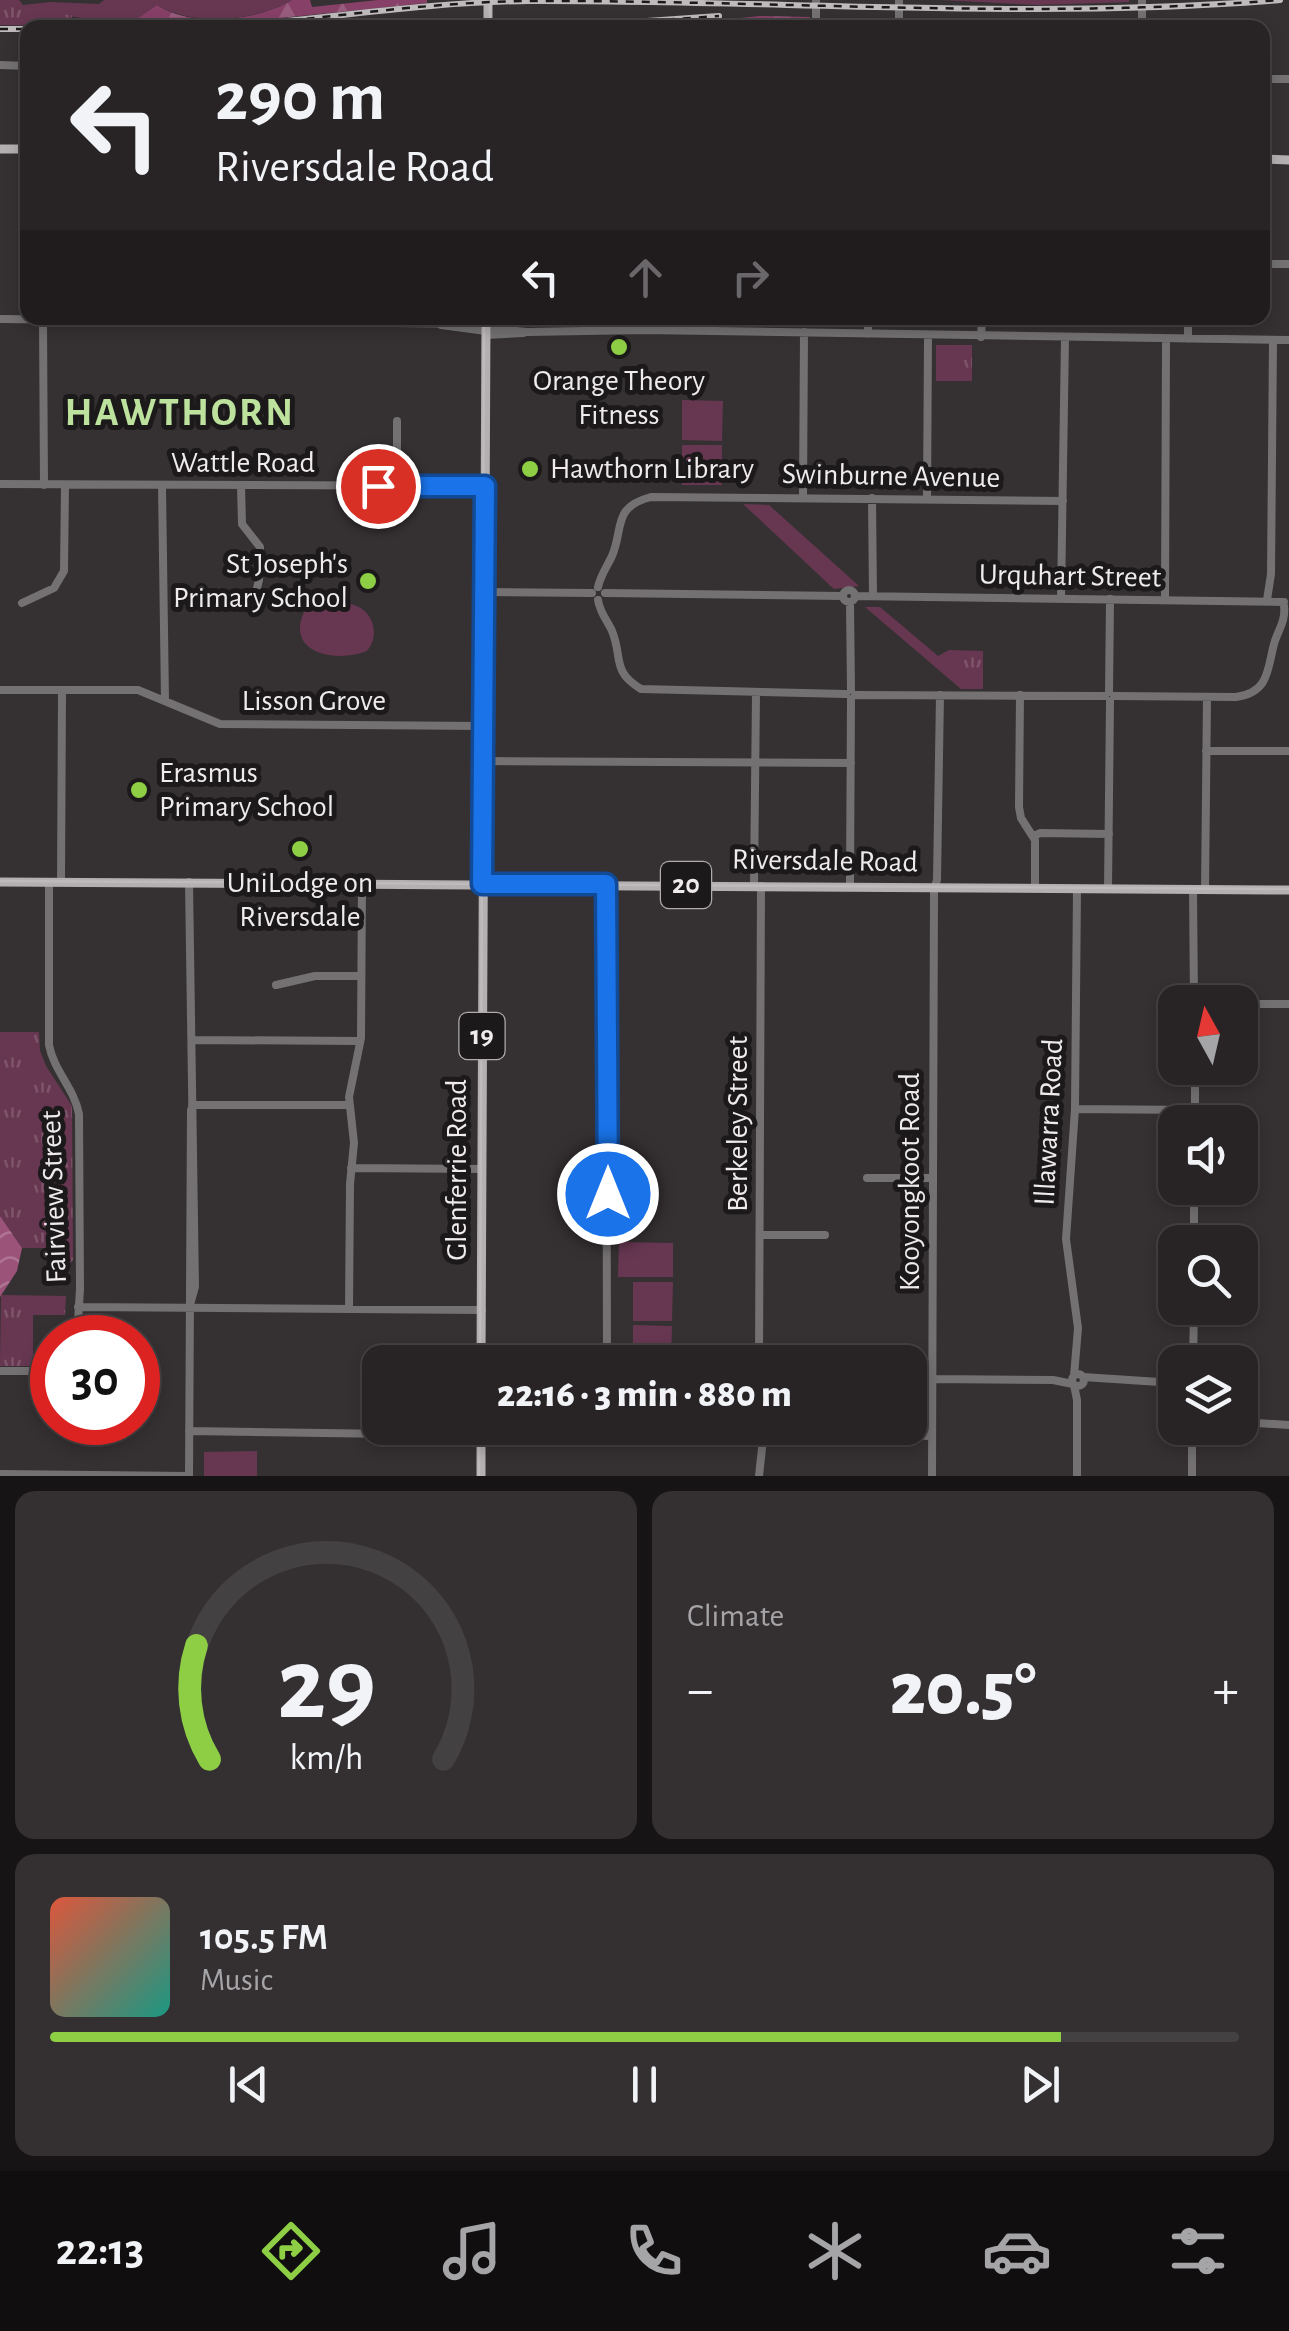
<!DOCTYPE html>
<meta charset="utf-8">
<style>
:root{--surface:#282426;--page:#343032;--text:#f1f3f6;--muted:#a5a4a7;--line:#444143;--accent:#8dce44}
body{margin:0;font-family:"Alegreya Sans",sans-serif;background:var(--page);color:var(--text);height:100vh;display:flex;flex-direction:column;font-size:38px;white-space:nowrap}
*{box-sizing:border-box;margin:0}
p{font-size:32px;color:var(--muted)}
.icon{flex:none;width:55px;height:55px;fill:none;stroke:currentColor;stroke-width:2;stroke-linecap:round;stroke-linejoin:round}
.map{position:relative;height:1476px;overflow:hidden}
.details{display:flex;flex-direction:column;gap:15px;padding:15px;background:#161415;flex:1}
.details>*{flex:none}
.guide{position:absolute;left:20px;top:20px;width:1250px;height:305px;border-radius:20px;box-shadow:0 5px 15px #0003,0 0 0 2px var(--line);background:#282426;color:var(--text);overflow:hidden}
.needle{width:65px;rotate:352deg}
.tools{position:absolute;left:1158px;top:985px;display:grid;gap:20px}
.tools a{display:grid;place-items:center;width:100px;height:100px;border-radius:20px;background:var(--surface);box-shadow:0 5px 15px #0003,0 0 0 2px var(--line);font-size:50px}
.speed{position:absolute;left:30px;top:1315px;display:flex;gap:20px;font-size:50px;font-weight:700;text-align:center}
.speed>*{display:grid;place-content:center;width:130px;height:130px;border-radius:50%;background:var(--surface);box-shadow:0 5px 15px #0003,0 0 0 2px var(--line);line-height:1}
.speed .limit{border:15px solid #d22;background:#fff;color:#111}
.pin{position:absolute;display:grid;place-items:center;width:85px;height:85px;color:#fff;margin:-42px;border:5px solid #fff;border-radius:50%;box-shadow:0 2px 10px #0007}
.me{position:absolute;width:110px;margin:-55px;rotate:0deg;stroke-linejoin:round;filter:drop-shadow(0 0 8px #0008)}
.turn{display:flex;align-items:center;gap:35px;height:210px;padding:0 30px;font-size:45px}
.turn .icon{width:130px;height:130px;stroke-width:2.5}
.turn b{display:block;font-size:70px;line-height:85px}
.lanes{display:flex;align-items:center;height:95px;padding:0 30px;background:#0003;justify-content:center;gap:50px;direction:ltr}
.lanes .off{opacity:.35}
.big{font-size:75px;font-weight:800;line-height:1.1}
.details .widget{flex:1;display:flex;flex-direction:column;justify-content:center;gap:15px;min-width:0;padding:0 35px;border-radius:20px;background:var(--page)}
.details .dial{align-items:center;gap:0}
.dial svg{height:260px;overflow:visible;fill:none;stroke:var(--line);stroke-width:7;stroke-linecap:round;text-anchor:middle}
.dial text{fill:var(--text);stroke:none}
.song{display:flex;align-items:center;gap:30px}
.cover{width:120px;height:120px;border-radius:15px;background:linear-gradient(135deg,hsl(10 70% 55%),hsl(170 70% 35%))}
.played{height:10px;border-radius:5px;background:linear-gradient(90deg,var(--accent) 85%,var(--line) 85%)}
.keys{display:flex;justify-content:space-around;direction:ltr}
.heat{display:flex;justify-content:space-between;align-items:center;font-size:55px;direction:ltr}
.details .tiles{flex:1;display:grid;gap:15px;grid-template-columns:1fr 1fr}
.widget:last-child{grid-column:span 2}
.trip{position:absolute;left:362px;top:1345px;width:565px;height:100px;border-radius:20px;background:var(--surface);box-shadow:0 5px 15px #0003,0 0 0 2px var(--line);font-weight:800;line-height:100px;text-align:center}
.tab-bar{display:flex;height:160px;justify-content:space-around;align-items:center;background:#100e0f;color:var(--muted)}
.tab-bar .icon{width:70px;height:70px}
.tab-bar .active{color:var(--accent)}
.tab-bar b{font-size:45px;color:var(--text)}
.map>svg:first-child{display:block}
</style>
<div class="map">
<svg width="1289" height="1476" viewBox="0 0 1289 1476">
<defs>
<pattern id="forest-firs" width="22" height="20" patternUnits="userSpaceOnUse" patternTransform="scale(2.5)"><rect width="22" height="20" fill="#874068"/><path d="M5 1l3.5 6h-7zM16 11l3.5 6h-7z" fill="#985c7e"/></pattern>
<pattern id="park-tufts" width="24" height="20" patternUnits="userSpaceOnUse" patternTransform="scale(2.5)"><rect width="24" height="20" fill="#673751"/><path d="M3 7l-1-3M5 7V3M7 7l1-3M15 17l-1-3M17 17v-4M19 17l1-3" fill="none" stroke="#7d546a"/></pattern>
<pattern id="water-waves" width="16" height="10" patternUnits="userSpaceOnUse" patternTransform="scale(2.5)"><rect width="16" height="10" fill="#9c537a"/><path d="M0 5q4-4 8 0t8 0" fill="none" stroke="#af7494"/></pattern>
</defs>
<rect width="100%" height="100%" fill="#353032"/>
<!-- green -->
<path fill="#673751" d="M 104,0 L 292,0 C 258,21 192,27 157,5 L 129,24 L 51,14 L 51,2 L 99,4 Z
M 682,400 L 723,401 L 722,441 L 682,440 Z
M 682,445 L 722,445 L 722,485 L 682,485 Z
M 321,604 C 331,604 344,602 354,605 C 374,611 380,636 367,651 C 337,663 285,654 304,612 Z
M 619,1242 L 673,1243 L 673,1277 L 618,1277 Z
M 633,1282 L 673,1282 L 672,1321 L 633,1321 Z
M 633,1325 L 672,1326 L 671,1362 L 633,1362 Z
M 257,1451 L 257,1476 L 204,1476 L 204,1452 Z"/>
<!-- forest -->
<path fill="url(#forest-firs)" d="M 292,0 L 310,0 L 312,7 L 378,0 L 427,0 L 427,3 L 214,25 L 72,26 L 72,18 L 129,24 L 157,5 C 191,28 259,21 292,0 Z
M 760,16 L 810,17 L 810,22 L 652,27 Z
M 913,21 L 1031,26 L 1128,25 L 913,28 Z"/>
<!-- park -->
<path fill="url(#park-tufts)" d="M 0,0 L 19,0 L 23,5 L 51,2 L 51,14 L 72,15 L 72,26 L 0,25 Z
M 941,0 L 1129,0 L 1129,2 L 1037,5 Z
M 936,345 L 972,345 L 972,381 L 936,381 Z
M 743,504 L 769,505 L 859,586 L 834,589 Z
M 865,607 L 880,607 L 938,656 L 949,650 L 983,651 L 983,689 L 961,689 Z
M 0,1032 L 39,1032 L 40,1051 L 46,1066 L 72,1106 L 73,1260 L 66,1267 L 52,1248 L 22,1248 L 0,1216 Z
M 1,1295 L 66,1296 L 65,1315 L 33,1315 L 33,1366 L 0,1366 Z"/>
<!-- water -->
<path fill="url(#water-waves)" d="M 0,1216 L 22,1248 L 17,1271 L 0,1297 Z"/>
<g fill="none" stroke-linecap="round" stroke-linejoin="round">
<!-- minor -->
<path stroke="#737172" stroke-width="8" d="M 899,0 L 899,28
M 816,28 L 816,0
M 1142,28 L 1142,0
M 0,65 L 28,66
M 1262,79 L 1289,79
M 1262,264 L 1289,264
M 1188,318 L 1188,339
M 0,319 L 486,324
M 27,319 L 28,286
M 43,320 L 44,485
M 441,325 L 486,331
M 486,328 L 527,332 L 644,330 L 1289,340
M 868,334 L 868,318
M 486,335 L 523,333
M 981,337 L 982,318
M 397,421 L 397,487
M 0,484 L 485,486
M 162,485 L 165,701
M 241,485 L 242,524 L 260,547 L 259,580 L 252,609
M 803,498 L 804,332
M 872,498 L 873,596
M 927,499 L 928,336
M 598,587 C 601,574 607,567 612,556 C 624,528 612,507 651,497 L 1063,501
M843 596a6 6 0 1 1 12 0a6 6 0 1 1-12 0Z
M 484,592 L 592,593
M 605,593 L 843,596
M 855,596 L 1284,602
M 1061,598 L 1065,338
M 598,600 C 600,613 607,620 612,631 C 623,657 611,671 641,689 L 846,694
M 1165,600 L 1166,339
M 1267,600 L 1271,574 L 1273,340
M 850,602 L 851,690
M 22,603 L 54,588 L 64,571 L 65,485
M 0,690 L 138,690 L 220,724 L 484,726
M 1109,692 L 1110,599
M 855,695 L 1105,696
M 1020,695 L 1019,807 L 1021,818 L 1035,840 L 1035,888
M 1114,696 L 1236,697 C 1269,692 1267,671 1274,644 C 1278,630 1286,621 1284,606
M 1206,751 L 1289,751
M 483,761 L 851,763
M 1034,836 L 1040,833 L 1109,834
M 49,882 L 49,1045 C 54,1071 74,1088 79,1114 L 80,1289 L 77,1338
M 61,882 L 62,690
M 189,882 L 195,1287 L 189,1308
M 606,884 L 607,1362
M 754,886 L 756,694
M 850,886 L 851,699
M 1108,889 L 1110,701
M 1193,890 L 1194,1002
M 1205,890 L 1207,697
M 276,985 L 315,976 L 361,976
M 1250,1004 L 1289,1004
M 192,1040 L 360,1041
M 1195,1068 L 1195,1122
M 192,1105 L 349,1105
M 1075,1109 L 1195,1110
M 351,1168 L 482,1169
M 867,1178 L 933,1178
M 760,1235 L 825,1235
M 1194,1242 L 1194,1188
M 78,1307 L 482,1310
M 349,1309 L 350,1184 L 354,1143 L 349,1097 L 361,1038 L 362,883
M 759,1362 L 761,886
M 1193,1362 L 1194,1308
M 0,1371 L 52,1371
M1072 1380a6 6 0 1 1 12 0a6 6 0 1 1-12 0Z
M 1074,1376 L 1078,1328 L 1066,1239 L 1075,1109 L 1077,889
M 1083,1377 L 1175,1383
M 932,1379 L 1053,1380 L 1073,1384
M 1074,1385 L 1077,1400 L 1077,1476
M 1240,1422 L 1289,1425
M 754,1428 L 752,1434 L 758,1440 L 766,1436 L 765,1428
M 1192,1428 L 1192,1476
M 77,1429 L 77,1422
M 189,1431 L 461,1435 L 493,1429 L 734,1432 L 753,1436
M 766,1436 L 788,1432 L 932,1436
M 0,1474 L 189,1476
M 189,1476 L 191,1110
M 759,1476 L 763,1439
M 932,1476 L 934,889 L 937,880 L 940,695"/>
<!-- major -->
<path stroke="#b4afb1" stroke-width="9" d="M 488,28 L 488,0
M 0,149 L 28,149
M 1262,159 L 1289,160
M 0,882 L 1289,890
M 481,1362 L 486,318
M 481,1428 L 481,1476"/>
<!-- tram -->
<path stroke="#bfbbbd" stroke-width="2.5" d="M 490,28 L 490,0
M 0,881 L 1289,889
M 480,1362 L 484,318
M 479,1428 L 479,1476"/>
<!-- rail casing -->
<g stroke="#bfbbbd" stroke-width="6">
<path id="rail" d="M 395,22 L 618,23 L 719,16
M 211,28 C 317,20 422,2 529,1 C 779,0 1030,20 1280,0
M 0,29 L 28,29"/>
</g>
<!-- rail -->
<use href="#rail" stroke="#1b191a" stroke-width="2.5" stroke-dasharray="8" stroke-linecap="butt"/>
</g>
<g fill="none" stroke-linecap="round" stroke-linejoin="round">
<!-- route casing -->
<g stroke="#114b97" stroke-width="25">
<path id="route" d="M 378,486 L 485,486 L 482,884 L 606,884 L 608,1194"/>
</g>
<!-- route -->
<use href="#route" stroke="#1a73e8" stroke-width="18"/>
</g>
<!-- markers -->
<g fill="#8dce44" stroke="#1b191a" stroke-width="4">
<circle cx="619" cy="347" r="10"/>
<circle cx="530" cy="469" r="10"/>
<circle cx="368" cy="581" r="10"/>
<circle cx="139" cy="790" r="10"/>
<circle cx="300" cy="849" r="10"/>
</g>
<g text-anchor="middle" dominant-baseline="central" stroke-width="10" stroke-linejoin="round" paint-order="stroke">
<!-- shield labels -->
<g fill="#1b191a" stroke="#afacae" stroke-width="2.5">
<rect x="661" y="862" width="50" height="46" rx="8"/>
<rect x="459.5" y="1013" width="45" height="46" rx="8"/>
</g>
<g font-size="28" font-weight="bold" fill="#efebed">
<text x="686" y="885">20</text>
<text x="482" y="1036">19</text>
</g>
<!-- poi labels -->
<g font-size="30" fill="#efebed" stroke="#1b191a">
<text x="619" y="381">Orange Theory<tspan x="619" dy="34">Fitness</tspan></text>
<text x="550" y="469" text-anchor="start">Hawthorn Library</text>
<text x="348" y="564" text-anchor="end">St Joseph's<tspan x="348" dy="34">Primary School</tspan></text>
<text x="159" y="773" text-anchor="start">Erasmus<tspan x="159" dy="34">Primary School</tspan></text>
<text x="300" y="883">UniLodge on<tspan x="300" dy="34">Riversdale</tspan></text>
</g>
<!-- street labels -->
<g font-size="30" fill="#efebed" stroke="#1b191a">
<text x="243" y="463">Wattle Road</text>
<text transform="translate(891 476) rotate(1)">Swinburne Avenue</text>
<text transform="translate(1070 576) rotate(1)">Urquhart Street</text>
<text x="314" y="701">Lisson Grove</text>
<text transform="translate(825 861) rotate(1)">Riversdale Road</text>
<text transform="translate(1049 1122) rotate(-87)">Illawarra Road</text>
<text transform="translate(738 1124) rotate(-90)">Berkeley Street</text>
<text transform="translate(457 1170) rotate(-90)">Glenferrie Road</text>
<text transform="translate(910 1182) rotate(-90)">Kooyongkoot Road</text>
<text transform="translate(54 1197) rotate(-92)">Fairview Street</text>
</g>
<!-- district labels -->
<g font-size="40" font-weight="bold" letter-spacing="2.5" fill="#bde29d" stroke="#1b191a">
<text x="180" y="413">HAWTHORN</text>
</g>
</g>
</svg>
<div class="tools">
<a><svg class="needle" viewBox="-14 -14 28 28"><path d="M0-13l5 13h-10z" fill="#e53935"/><path d="M0 13l5-13h-10z" fill="#a5a4a7"/></svg></a>
<a><svg class="icon" aria-label="sound" viewBox="0 0 24 24"><path d="M4 9h4l5-4v14l-5-4H4zM17 9q2 3 0 6"/></svg></a>
<a><svg class="icon" aria-label="search" viewBox="0 0 24 24"><circle cx="10" cy="10" r="6"/><path d="M15 15l6 6"/></svg></a>
<a><svg class="icon" aria-label="layers" viewBox="0 0 24 24"><path d="M12 4l9 5-9 5-9-5zM3 14l9 5 9-5"/></svg></a>
</div>
<div class="speed"><div class="limit">30</div></div>
<div class="pin" style="left:378px;top:486px;background:#d93025"><svg class="icon" aria-label="arrive" viewBox="0 0 24 24"><path d="M6 21V4h12l-3 4 3 4H6"/></svg></div>
<svg class="me" style="left:608px;top:1194px" viewBox="-20 -20 40 40"><circle r="17" fill="#1a73e8" stroke="#fff" stroke-width="3"/><path d="M0-11L8 9 0 5-8 9z" fill="#fff"/></svg>
<div class="trip">22:16 · 3 min · 880 m</div>
<div class="guide">
<div class="turn"><svg class="icon" aria-label="left" viewBox="0 0 24 24"><path d="M17 20v-9H6M10 6l-5 5 5 5"/></svg><div><b>290 m</b>Riversdale Road</div></div>
<div class="lanes"><svg class="icon" aria-label="left" viewBox="0 0 24 24"><path d="M17 20v-9H6M10 6l-5 5 5 5"/></svg><svg class="icon off" aria-label="ahead" viewBox="0 0 24 24"><path d="M12 20V5M6 11l6-6 6 6"/></svg><svg class="icon off" aria-label="right" viewBox="0 0 24 24"><path d="M7 20v-9h11M14 6l5 5-5 5"/></svg></div>
</div>
</div>
<section class="details">
<div class="tiles">
<div class="widget dial"><svg viewBox="0 0 100 80">
<path d="M14 69A42 42 0 1 1 86 69"/>
<path d="M14 69A42 42 0 0 1 10 34" stroke="#8dce44"/>
<text x="50" y="56" font-size="32" font-weight="700">29</text>
<text x="50" y="72" font-size="11">km/h</text>
</svg></div>
<div class="widget"><p>Climate</p>
<div class="heat"><a>−</a><b class="big">20.5°</b><a>+</a></div>
</div>
<div class="widget">
<div class="song"><i class="cover"></i><div><b>105.5 FM</b><p>Music</p></div></div>
<div class="played"></div>
<div class="keys"><svg class="icon" aria-label="previous" viewBox="0 0 24 24"><path d="M18 5L8 12l10 7zM5 5v14"/></svg><svg class="icon" aria-label="pause" viewBox="0 0 24 24"><path d="M8 5v14M16 5v14"/></svg><svg class="icon" aria-label="next" viewBox="0 0 24 24"><path d="M6 5l10 7-10 7zM19 5v14"/></svg></div>
</div>
</div>
</section>
<nav class="tab-bar">
<b>22:13</b>
<svg class="icon active" aria-label="directions" viewBox="0 0 24 24"><path d="M12 3l9 9-9 9-9-9zM9 14v-3h6M13 9l2 2-2 2"/></svg>
<svg class="icon" aria-label="music" viewBox="0 0 24 24"><path d="M9 18V5l10-2v13"/><circle cx="6" cy="18" r="3"/><circle cx="16" cy="16" r="3"/></svg>
<svg class="icon" aria-label="phone" viewBox="0 0 24 24"><path d="M5 4h4l2 5-3 2q2 4 5 5l2-3 5 2v4C11 20 4 13 5 4z"/></svg>
<svg class="icon" aria-label="climate" viewBox="0 0 24 24"><path d="M12 3v18M4 7l16 10M4 17L20 7"/></svg>
<svg class="icon" aria-label="car" viewBox="0 0 24 24"><path d="M5 17H2v-5l4-1 3-4h7l3 4 3 1v5h-3M9 17h6M6 11h13"/><circle cx="7" cy="17" r="2"/><circle cx="17" cy="17" r="2"/></svg>
<svg class="icon" aria-label="filters" viewBox="0 0 24 24"><path d="M4 7h16M4 17h16"/><circle cx="9" cy="7" r="2"/><circle cx="15" cy="17" r="2"/></svg>
</nav>
